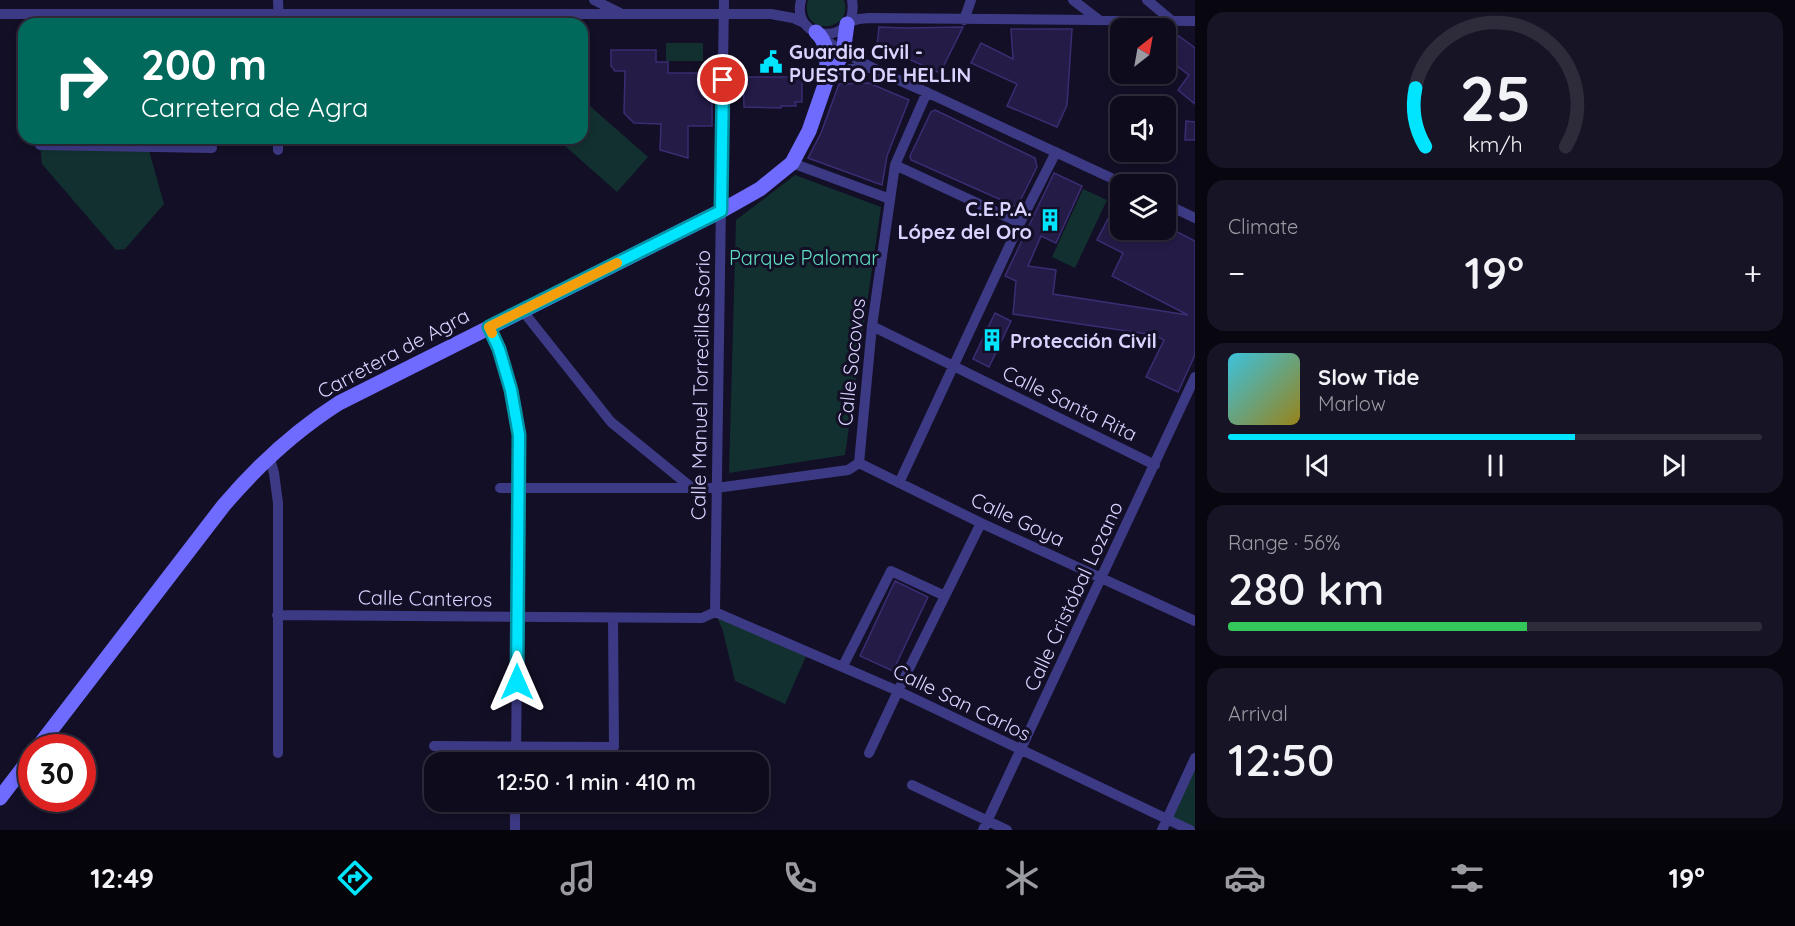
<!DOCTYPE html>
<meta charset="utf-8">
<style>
:root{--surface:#0e0b1c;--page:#171425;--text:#f1f3f6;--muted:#9b9ba3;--line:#2e2b3b;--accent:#00e5ff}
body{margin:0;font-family:Quicksand,sans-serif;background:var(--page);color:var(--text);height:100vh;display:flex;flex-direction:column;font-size:22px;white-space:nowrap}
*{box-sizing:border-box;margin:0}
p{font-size:20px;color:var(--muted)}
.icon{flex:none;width:33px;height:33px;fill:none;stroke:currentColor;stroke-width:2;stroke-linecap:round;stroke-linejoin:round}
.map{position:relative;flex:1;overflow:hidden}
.details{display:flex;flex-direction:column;gap:12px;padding:12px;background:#08060f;width:600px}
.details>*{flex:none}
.banner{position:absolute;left:18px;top:18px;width:570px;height:126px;border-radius:18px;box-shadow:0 3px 9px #0003,0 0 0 2px var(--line);background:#00695c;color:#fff;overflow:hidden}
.needle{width:39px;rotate:31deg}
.controls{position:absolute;left:1110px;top:18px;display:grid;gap:12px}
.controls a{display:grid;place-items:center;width:66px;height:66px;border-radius:12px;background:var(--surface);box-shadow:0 3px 9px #0003,0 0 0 2px var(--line);font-size:30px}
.speed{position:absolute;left:18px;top:734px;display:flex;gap:12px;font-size:30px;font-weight:700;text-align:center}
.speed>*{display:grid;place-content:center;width:78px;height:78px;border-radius:50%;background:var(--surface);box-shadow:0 3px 9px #0003,0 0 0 2px var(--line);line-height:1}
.speed .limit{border:9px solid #d22;background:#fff;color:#111}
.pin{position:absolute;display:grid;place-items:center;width:51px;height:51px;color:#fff;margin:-26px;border:3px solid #fff;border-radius:50%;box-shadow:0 2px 6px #0007}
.me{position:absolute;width:66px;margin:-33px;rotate:0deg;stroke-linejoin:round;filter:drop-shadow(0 0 4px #0008)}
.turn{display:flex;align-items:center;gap:21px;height:126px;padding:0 24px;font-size:27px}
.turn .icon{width:78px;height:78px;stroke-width:2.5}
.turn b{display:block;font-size:42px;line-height:51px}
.big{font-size:45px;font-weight:600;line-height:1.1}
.details .tile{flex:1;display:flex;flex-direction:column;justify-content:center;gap:9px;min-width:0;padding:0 21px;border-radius:18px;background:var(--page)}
.details .dial{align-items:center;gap:0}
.dial svg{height:156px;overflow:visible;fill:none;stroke:var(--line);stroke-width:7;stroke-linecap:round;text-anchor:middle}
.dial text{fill:var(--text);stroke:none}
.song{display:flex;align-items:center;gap:18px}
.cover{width:72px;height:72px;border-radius:9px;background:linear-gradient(135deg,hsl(190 70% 55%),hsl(50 70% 35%))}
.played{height:6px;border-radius:3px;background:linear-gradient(90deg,var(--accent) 65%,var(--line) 65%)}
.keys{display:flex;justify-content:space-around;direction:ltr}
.heat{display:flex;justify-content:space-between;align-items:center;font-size:33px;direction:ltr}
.charge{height:9px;border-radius:4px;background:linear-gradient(90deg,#34c759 56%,var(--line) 0)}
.trip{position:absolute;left:424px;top:752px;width:345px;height:60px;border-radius:18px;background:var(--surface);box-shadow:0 3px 9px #0003,0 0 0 2px var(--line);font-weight:600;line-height:60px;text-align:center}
.tabs{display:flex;height:96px;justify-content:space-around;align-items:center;background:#06040b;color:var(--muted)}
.tabs .icon{width:42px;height:42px}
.tabs .selected{color:var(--accent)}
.tabs b{font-size:27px;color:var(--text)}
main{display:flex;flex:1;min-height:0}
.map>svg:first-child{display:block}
</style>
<main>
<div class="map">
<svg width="1195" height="830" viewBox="0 0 1195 830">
<rect width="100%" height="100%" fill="#130f26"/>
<!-- green -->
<path fill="#12302f" d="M 808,0 L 844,0 C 855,33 798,37 808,0 Z
M 666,43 L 703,43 L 703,61 L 666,61 Z
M 582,99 L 648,157 L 617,192 L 556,138 L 582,138 Z
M 40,145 L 148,147 L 164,204 L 125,249 L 116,250 L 42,164 Z
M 795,175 L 881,207 L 845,455 L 729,473 L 736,220 Z
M 1083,189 L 1107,200 L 1075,268 L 1052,257 Z
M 715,612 L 808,652 L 785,704 L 735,681 L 723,631 Z
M 1195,758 L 1195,830 L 1167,819 Z"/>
<!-- building -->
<path fill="#241b47" stroke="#3b2d73" stroke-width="1.5" d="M 879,27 L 906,28 L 963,27 L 940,73 L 877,45 Z
M 1011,29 L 1072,29 L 1067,105 L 1057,127 L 1007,106 L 1017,84 L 971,63 L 981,43 L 1013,59 Z
M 1179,36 L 1195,48 L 1195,104 L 1178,90 L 1189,75 L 1166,58 L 1166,54 Z
M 611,50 L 656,50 L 656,62 L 668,62 L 668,73 L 712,73 L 712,126 L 688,126 L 688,158 L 660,150 L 661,124 L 634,123 L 624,113 L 625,71 L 615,71 L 611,66 Z
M 743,77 L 802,77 L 802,102 L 795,102 L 796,106 L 781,106 L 781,108 L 744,107 Z
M 869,83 L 909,100 L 887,156 L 882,185 L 808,158 L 821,133 L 839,84 Z
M 935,110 L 1035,158 L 1037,167 L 1017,207 L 911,160 L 910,156 L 931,112 Z
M 1186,121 L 1195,122 L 1195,140 L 1185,140 Z
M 1054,173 L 1082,186 L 1056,243 L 1041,236 L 1028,266 L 1056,270 L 1053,294 L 1188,315 L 1112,276 L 1123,253 L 1097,240 L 1111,213 L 1120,218 L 1120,230 L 1166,230 L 1166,226 L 1195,241 L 1195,355 L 1178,392 L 1146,377 L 1164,340 L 1154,335 L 1013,314 L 1016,281 L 1005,276 Z
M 995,313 L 1011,321 L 989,367 L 973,359 Z
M 895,581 L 928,597 L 893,671 L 860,656 Z"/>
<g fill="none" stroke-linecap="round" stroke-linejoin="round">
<!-- street -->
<path stroke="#3d3a85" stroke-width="10" d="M 278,0 L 279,24
M 594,0 L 620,13
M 801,0 C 790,43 860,47 852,0
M 1073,0 L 1099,20
M 1147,0 L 1171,20
M 0,14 L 771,14 L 793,18 L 804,23
M 964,20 L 971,0
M 849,22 L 859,19 L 869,18 L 1195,21
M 823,38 C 858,64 897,79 937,97 C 999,126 1062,155 1124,184
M 829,81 L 850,69 L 870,68
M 40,138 L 40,145 L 212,148
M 278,150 L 278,138
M 792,163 L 890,199
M 895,165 L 1020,223
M 1166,204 L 1195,218
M 522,310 L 611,422 L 692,488
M 872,326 L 1155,465
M 489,327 C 504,362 512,397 519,435 L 516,762
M 269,456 L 274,473 L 278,503 L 278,753
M 859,463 L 872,326 L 895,165 L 927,92
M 859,463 L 981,523 L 1195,621
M 899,483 L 1020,223 L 1056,152
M 500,488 L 716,488 L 848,470 L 859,463
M 715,612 L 724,0
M 715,612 L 898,691 L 1190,830
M 277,615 L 702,618 L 715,612
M 843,666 L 891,571 L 945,596
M 434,746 L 614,747 L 613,618
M 869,753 L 898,691 L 981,523
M 912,785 L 1007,830
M 515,830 L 515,801
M 983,830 L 1195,377
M 1162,830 L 1195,758"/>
<!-- secondary -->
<path stroke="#6f6bff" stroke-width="15" d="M 816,32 C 830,44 827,63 826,79
M 38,747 L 224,505 C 258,465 295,431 339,403 L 721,211 L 760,189 L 792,163 L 809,131 L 826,82 L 843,53 L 847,24
M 0,798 L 32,756"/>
</g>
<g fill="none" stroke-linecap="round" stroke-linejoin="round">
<!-- route casing -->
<g stroke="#0095a6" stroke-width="15">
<path id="route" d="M 517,682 L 519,435 L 511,390 L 499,349 L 489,327 L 721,211 L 723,80"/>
</g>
<!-- route -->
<use href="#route" stroke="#00e5ff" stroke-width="10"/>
<!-- slow -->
<path stroke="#f59e0b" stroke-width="10" d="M 492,333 L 489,327 L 617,263"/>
</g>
<!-- icons -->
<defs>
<g id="civic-bare" transform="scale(1.8)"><path d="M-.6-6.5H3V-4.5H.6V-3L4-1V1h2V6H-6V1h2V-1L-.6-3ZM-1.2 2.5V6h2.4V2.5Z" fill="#00e5ff" stroke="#130f26" stroke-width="2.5" paint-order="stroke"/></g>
<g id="building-bare" transform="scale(1.8)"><path d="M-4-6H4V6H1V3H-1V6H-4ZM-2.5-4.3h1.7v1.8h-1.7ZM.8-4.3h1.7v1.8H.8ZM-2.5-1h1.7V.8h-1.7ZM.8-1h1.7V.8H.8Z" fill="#00e5ff" stroke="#130f26" stroke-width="2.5" paint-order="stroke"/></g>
</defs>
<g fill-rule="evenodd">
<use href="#civic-bare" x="771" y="62"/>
<use href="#building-bare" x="1050" y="220"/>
<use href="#building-bare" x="992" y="340"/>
</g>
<g text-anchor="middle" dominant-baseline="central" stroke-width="6" stroke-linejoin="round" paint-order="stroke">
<!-- poi labels -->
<g font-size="20" font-weight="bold" fill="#d9d4ff" stroke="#130f26" text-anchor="start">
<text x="789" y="51">Guardia Civil -<tspan x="789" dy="23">PUESTO DE HELLIN</tspan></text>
<text x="1032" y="208" text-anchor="end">C.E.P.A.<tspan x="1032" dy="23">López del Oro</tspan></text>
<text x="1010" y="340">Protección Civil</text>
</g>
<!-- park labels -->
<g font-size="20" fill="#5fe0c0" stroke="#130f26">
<text x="804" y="257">Parque Palomar</text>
</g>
<!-- street labels -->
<g font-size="20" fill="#d9d4ff" stroke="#130f26">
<text transform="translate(393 353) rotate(-28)">Carretera de Agra</text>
<text transform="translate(851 362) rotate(-84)">Calle Socovos</text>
<text transform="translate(700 385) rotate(-89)">Calle Manuel Torrecillas Sorio</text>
<text transform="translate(1070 403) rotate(26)">Calle Santa Rita</text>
<text transform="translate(1018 519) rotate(25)">Calle Goya</text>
<text transform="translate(1073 596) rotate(-65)">Calle Cristóbal Lozano</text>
<text transform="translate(425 598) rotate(1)">Calle Canteros</text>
<text transform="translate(962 702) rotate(26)">Calle San Carlos</text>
</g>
</g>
</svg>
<div class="controls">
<a><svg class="needle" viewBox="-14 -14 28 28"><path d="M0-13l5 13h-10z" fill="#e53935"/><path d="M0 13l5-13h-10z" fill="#9b9ba3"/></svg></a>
<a><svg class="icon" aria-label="sound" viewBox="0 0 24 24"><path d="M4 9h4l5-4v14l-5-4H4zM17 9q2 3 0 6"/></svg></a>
<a><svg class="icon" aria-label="layers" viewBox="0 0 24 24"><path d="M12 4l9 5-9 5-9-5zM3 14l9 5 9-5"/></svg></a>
</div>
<div class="speed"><div class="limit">30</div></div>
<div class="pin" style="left:723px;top:80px;background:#d93025"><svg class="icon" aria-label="arrive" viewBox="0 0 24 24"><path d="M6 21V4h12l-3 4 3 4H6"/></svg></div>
<svg class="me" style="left:517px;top:682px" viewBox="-20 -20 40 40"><path d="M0-17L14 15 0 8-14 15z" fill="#00e5ff" stroke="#fff" stroke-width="4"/></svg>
<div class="trip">12:50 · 1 min · 410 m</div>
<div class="banner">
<div class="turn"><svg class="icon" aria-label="right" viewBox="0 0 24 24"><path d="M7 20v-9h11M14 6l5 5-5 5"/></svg><div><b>200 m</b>Carretera de Agra</div></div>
</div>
</div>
<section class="details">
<div class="tile dial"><svg viewBox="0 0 100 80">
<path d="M14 69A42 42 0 1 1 86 69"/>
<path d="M14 69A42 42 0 0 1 9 39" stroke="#00e5ff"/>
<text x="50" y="56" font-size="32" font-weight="700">25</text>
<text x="50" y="72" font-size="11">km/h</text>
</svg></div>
<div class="tile"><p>Climate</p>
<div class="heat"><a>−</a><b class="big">19°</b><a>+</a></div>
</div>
<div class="tile">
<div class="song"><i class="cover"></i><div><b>Slow Tide</b><p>Marlow</p></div></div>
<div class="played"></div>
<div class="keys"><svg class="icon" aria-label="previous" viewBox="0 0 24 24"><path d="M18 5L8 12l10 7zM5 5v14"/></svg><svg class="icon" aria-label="pause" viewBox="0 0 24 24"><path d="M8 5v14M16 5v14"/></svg><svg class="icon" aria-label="next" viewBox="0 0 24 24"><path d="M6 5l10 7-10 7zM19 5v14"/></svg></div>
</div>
<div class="tile"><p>Range · 56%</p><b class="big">280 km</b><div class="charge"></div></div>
<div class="tile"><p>Arrival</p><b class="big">12:50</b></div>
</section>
</main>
<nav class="tabs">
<b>12:49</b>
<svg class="icon selected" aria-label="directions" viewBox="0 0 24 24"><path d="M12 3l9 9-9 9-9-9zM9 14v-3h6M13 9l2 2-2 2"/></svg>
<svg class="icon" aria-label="music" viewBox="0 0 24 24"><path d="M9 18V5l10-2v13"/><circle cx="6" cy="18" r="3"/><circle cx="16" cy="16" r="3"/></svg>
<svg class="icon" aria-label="phone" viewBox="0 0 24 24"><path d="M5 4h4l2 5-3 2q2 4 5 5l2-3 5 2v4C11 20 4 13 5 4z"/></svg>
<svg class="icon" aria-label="climate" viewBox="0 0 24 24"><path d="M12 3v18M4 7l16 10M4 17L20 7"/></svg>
<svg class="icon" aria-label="car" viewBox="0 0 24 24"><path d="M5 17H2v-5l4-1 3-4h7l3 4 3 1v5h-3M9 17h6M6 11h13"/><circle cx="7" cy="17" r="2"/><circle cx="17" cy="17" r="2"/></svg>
<svg class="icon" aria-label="filters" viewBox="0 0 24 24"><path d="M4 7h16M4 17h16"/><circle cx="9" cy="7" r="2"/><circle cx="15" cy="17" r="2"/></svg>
<b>19°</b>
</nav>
